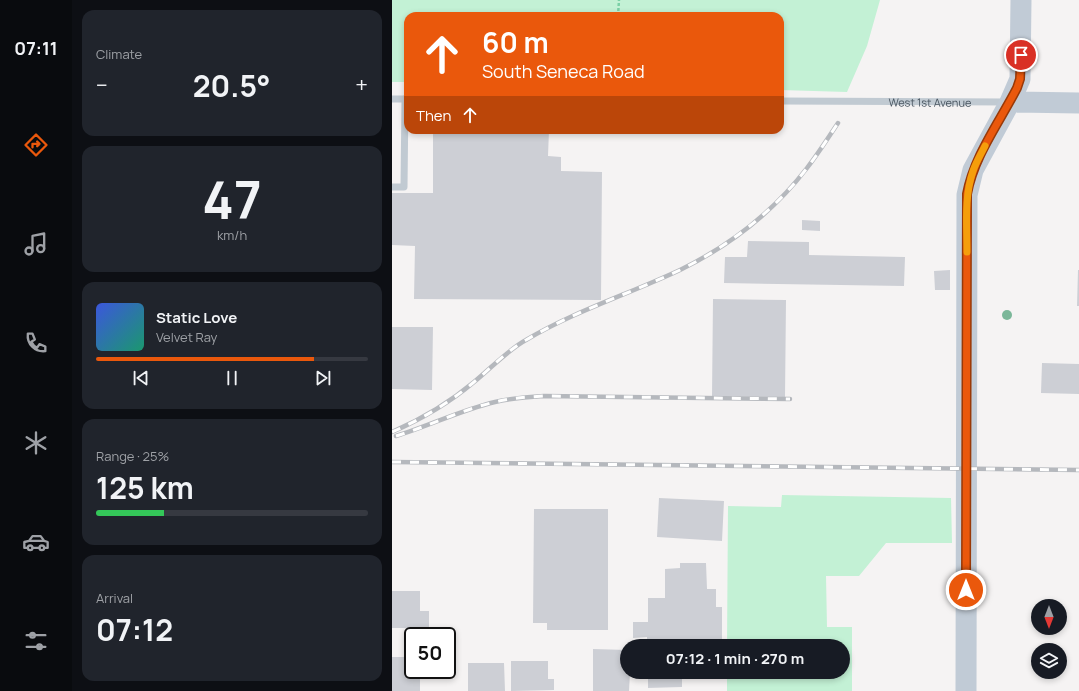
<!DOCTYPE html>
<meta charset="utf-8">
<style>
:root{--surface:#171b24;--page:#20242c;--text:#f1f3f6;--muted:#9ea1a6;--line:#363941;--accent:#ea580c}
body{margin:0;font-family:Manrope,sans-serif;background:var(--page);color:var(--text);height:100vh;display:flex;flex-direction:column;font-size:15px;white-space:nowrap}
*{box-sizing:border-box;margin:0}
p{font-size:13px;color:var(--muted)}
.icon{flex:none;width:22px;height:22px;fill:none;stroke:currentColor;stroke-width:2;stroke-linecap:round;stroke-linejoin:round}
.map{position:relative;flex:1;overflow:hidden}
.panel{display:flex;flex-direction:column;gap:10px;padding:10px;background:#0d0f14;width:320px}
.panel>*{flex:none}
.hud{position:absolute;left:12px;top:12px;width:380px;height:122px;border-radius:12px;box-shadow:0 2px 6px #0003;background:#ea580c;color:#fff;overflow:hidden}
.needle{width:26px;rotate:180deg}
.tools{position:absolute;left:639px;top:599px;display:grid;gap:8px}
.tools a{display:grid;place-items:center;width:36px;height:36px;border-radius:50%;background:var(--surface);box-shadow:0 2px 6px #0003;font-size:20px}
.speed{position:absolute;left:12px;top:627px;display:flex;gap:8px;font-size:20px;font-weight:700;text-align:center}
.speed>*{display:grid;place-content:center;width:52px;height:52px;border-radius:50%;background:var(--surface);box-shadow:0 2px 6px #0003;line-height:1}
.speed .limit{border:2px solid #111;border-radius:6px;background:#fff;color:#111}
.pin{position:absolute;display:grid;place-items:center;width:34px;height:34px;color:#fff;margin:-17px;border:2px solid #fff;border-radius:50%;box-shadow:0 1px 4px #0007}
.me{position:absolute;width:44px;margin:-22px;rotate:0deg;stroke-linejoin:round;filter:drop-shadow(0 0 3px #0008)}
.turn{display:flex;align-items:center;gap:14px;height:84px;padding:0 12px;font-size:18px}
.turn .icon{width:52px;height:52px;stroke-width:2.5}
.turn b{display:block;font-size:28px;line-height:34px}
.then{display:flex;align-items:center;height:38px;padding:0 12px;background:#0003;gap:8px;font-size:15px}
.big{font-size:30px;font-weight:700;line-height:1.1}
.panel .card{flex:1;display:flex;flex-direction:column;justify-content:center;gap:6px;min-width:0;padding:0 14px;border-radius:12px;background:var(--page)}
.panel .dial{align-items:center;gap:0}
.dial b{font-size:52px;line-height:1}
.song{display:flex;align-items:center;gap:12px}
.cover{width:48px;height:48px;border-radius:6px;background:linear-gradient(135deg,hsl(230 70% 55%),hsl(160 70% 35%))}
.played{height:4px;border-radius:2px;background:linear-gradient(90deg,var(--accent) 80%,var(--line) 80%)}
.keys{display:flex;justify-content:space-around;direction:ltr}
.heat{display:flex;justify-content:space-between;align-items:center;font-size:22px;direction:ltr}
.charge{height:6px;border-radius:3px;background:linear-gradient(90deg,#34c759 25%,var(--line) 0)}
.trip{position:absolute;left:228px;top:639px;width:230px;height:40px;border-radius:20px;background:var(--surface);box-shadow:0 2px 6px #0003;font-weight:700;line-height:40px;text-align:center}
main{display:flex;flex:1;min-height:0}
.tabs{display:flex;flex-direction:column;width:72px;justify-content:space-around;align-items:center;background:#090b0e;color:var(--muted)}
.tabs .icon{width:28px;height:28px}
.tabs .active{color:var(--accent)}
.tabs b{font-size:18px;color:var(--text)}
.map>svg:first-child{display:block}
</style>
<main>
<nav class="tabs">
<b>07:11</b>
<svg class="icon active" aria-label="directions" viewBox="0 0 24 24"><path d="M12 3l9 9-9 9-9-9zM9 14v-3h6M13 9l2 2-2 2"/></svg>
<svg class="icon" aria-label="music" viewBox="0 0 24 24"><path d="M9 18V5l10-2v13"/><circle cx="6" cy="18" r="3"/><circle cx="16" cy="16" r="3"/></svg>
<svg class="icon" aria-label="phone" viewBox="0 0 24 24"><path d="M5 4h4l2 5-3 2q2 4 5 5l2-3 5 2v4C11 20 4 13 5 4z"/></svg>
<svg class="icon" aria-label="climate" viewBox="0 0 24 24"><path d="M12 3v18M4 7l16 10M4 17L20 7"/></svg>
<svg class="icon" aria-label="car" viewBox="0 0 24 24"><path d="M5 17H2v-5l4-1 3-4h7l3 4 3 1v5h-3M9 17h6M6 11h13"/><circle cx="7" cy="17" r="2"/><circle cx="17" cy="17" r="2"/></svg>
<svg class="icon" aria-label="filters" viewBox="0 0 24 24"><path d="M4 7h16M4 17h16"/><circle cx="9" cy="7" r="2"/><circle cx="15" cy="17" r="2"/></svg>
</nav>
<section class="panel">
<div class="card"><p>Climate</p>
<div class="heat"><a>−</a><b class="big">20.5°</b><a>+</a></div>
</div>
<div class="card dial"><b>47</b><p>km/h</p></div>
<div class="card">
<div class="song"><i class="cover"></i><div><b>Static Love</b><p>Velvet Ray</p></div></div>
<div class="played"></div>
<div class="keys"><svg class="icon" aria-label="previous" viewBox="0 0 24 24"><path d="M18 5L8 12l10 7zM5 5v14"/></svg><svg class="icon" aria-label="pause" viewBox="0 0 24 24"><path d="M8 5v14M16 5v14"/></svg><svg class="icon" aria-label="next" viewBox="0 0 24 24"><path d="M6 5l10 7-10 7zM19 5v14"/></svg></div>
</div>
<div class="card"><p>Range · 25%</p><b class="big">125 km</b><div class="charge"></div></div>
<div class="card"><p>Arrival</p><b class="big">07:12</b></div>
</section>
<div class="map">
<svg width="687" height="691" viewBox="0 0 687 691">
<rect width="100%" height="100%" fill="#f5f3f3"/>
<!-- green -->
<path fill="#c3f1d5" d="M 0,0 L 488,0 L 475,46 L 455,92 L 388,90 L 388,16 L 16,16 L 16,82 L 0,82 Z
M 390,495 L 559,498 L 560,543 L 494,543 L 467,576 L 434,576 L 435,627 L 460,627 L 460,691 L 335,691 L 335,672 L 451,672 L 451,646 L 335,646 L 336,506 L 389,507 Z"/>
<!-- building -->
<path fill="#cdcfd5" d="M 41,130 L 157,130 L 156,156 L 169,157 L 169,171 L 210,172 L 209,300 L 22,299 L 23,246 L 0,245 L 0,193 L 41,193 Z
M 248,130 L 273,130 L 273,134 L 248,133 Z
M 410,220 L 428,221 L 428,231 L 410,230 Z
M 356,241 L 417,242 L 417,255 L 513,257 L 512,286 L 332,283 L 333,257 L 355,257 Z
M 558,270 L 558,290 L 543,290 L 542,271 Z
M 686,270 L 687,270 L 687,306 L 685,306 Z
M 321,299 L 394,300 L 393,397 L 320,396 Z
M 0,327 L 41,327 L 40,390 L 0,389 Z
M 650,363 L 687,364 L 687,394 L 649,393 Z
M 267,498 L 332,501 L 330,541 L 265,537 Z
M 142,509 L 216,509 L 216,630 L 155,630 L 155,623 L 141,623 Z
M 288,563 L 314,563 L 315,589 L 324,589 L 324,607 L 330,607 L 330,646 L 255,646 L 255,637 L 241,638 L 241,622 L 256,622 L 256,598 L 273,598 L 273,569 L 288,568 Z
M 0,591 L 28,591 L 28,611 L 37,611 L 37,628 L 0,628 Z
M 201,649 L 235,650 L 235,672 L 238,672 L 237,691 L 201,691 Z
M 0,657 L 21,657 L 21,670 L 28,670 L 28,691 L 0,691 Z
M 119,661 L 156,661 L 156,679 L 162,679 L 162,690 L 119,691 Z
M 76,663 L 112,663 L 113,691 L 76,691 Z
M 256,672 L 331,672 L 331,678 L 290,679 L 290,687 L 256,688 Z"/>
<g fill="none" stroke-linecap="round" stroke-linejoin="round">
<!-- path -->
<path stroke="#7ad0a6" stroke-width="2.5" stroke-dasharray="3 2" stroke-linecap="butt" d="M 226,16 L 227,0"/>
<!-- lane -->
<g stroke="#c1cad2" stroke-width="7">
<path d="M 0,99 L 16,99"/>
<path id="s1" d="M 388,101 L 616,102"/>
<path d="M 0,187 L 12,187 L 13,99"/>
</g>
<!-- secondary -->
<path stroke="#c1cbd6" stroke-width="21" d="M 618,102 L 687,103
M 574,691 L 575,195 L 581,170 L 618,102 L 628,79 L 629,0"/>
<!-- rail casing -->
<g stroke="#b5b8bd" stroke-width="4.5">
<path id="rail" d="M 0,432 C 30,419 57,403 82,382 C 98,369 117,349 134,340 C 183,311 237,294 288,270 C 337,246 382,211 415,168 C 426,154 436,138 446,123
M 4,436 C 37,426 69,410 103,402 C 119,398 135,397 152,396 L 398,399
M 0,462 L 687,470"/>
</g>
<!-- rail -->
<use href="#rail" stroke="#fff" stroke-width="3" stroke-dasharray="9" stroke-linecap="butt"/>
</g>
<!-- trees -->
<circle fill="#7bb799" cx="615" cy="315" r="5"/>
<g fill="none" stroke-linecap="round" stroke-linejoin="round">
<!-- route casing -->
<g stroke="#983908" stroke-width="10">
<path id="route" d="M 574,590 L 575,194 C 582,156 607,123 625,88 L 628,79 L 629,55"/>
</g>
<!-- route -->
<use href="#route" stroke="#ea580c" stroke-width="7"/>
<!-- slow -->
<path stroke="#f59e0b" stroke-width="7" d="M 575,252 C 575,225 572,197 581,171 C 584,162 589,154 593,146"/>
</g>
<g text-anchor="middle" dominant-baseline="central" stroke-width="4" stroke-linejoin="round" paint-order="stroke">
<!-- street labels -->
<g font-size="11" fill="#4a5661" stroke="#fff">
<text stroke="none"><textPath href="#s1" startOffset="150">West 1st Avenue</textPath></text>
</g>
</g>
</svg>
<div class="tools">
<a><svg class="needle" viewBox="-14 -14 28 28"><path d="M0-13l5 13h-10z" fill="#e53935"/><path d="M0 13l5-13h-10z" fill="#9ea1a6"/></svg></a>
<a><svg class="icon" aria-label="layers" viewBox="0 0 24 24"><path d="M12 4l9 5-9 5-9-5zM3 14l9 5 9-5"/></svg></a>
</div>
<div class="speed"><div class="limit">50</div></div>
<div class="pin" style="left:629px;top:55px;background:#d93025"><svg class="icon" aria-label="arrive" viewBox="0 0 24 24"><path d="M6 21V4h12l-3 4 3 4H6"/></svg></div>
<svg class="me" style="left:574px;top:590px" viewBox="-20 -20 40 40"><circle r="17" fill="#ea580c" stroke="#fff" stroke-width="3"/><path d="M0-11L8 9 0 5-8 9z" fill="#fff"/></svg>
<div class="trip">07:12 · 1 min · 270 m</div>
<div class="hud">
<div class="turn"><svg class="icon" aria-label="ahead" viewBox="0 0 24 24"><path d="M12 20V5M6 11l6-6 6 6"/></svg><div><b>60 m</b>South Seneca Road</div></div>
<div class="then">Then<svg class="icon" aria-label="ahead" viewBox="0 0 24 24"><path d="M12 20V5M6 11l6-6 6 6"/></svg></div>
</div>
</div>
</main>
